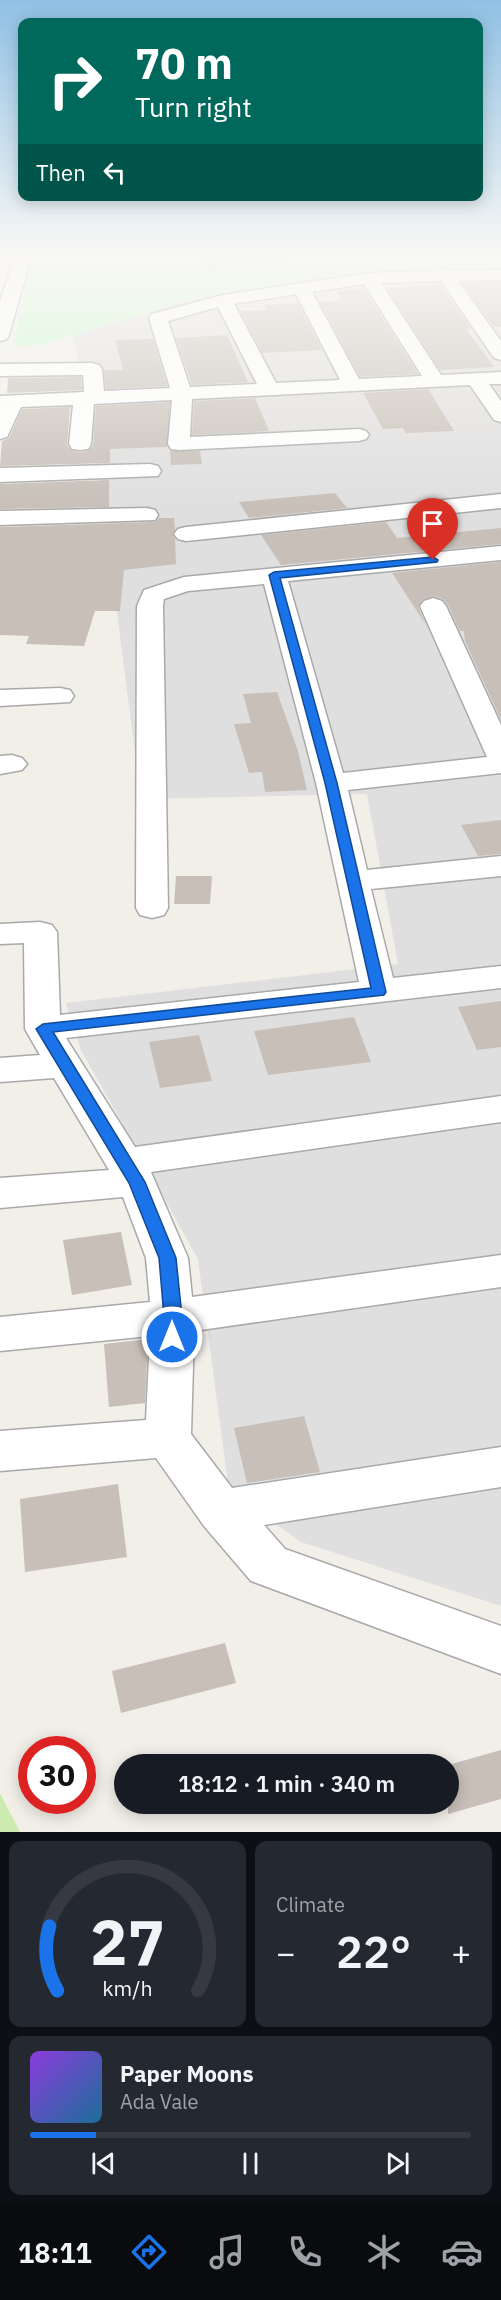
<!DOCTYPE html>
<meta charset="utf-8">
<style>
:root{--surface:#171b24;--page:#242831;--text:#f1f3f6;--muted:#9ea1a6;--line:#363941;--accent:#1a73e8}
body{margin:0;font-family:"IBM Plex Sans",sans-serif;background:var(--page);color:var(--text);height:100vh;display:flex;flex-direction:column;font-size:22px;white-space:nowrap}
*{box-sizing:border-box;margin:0}
p{font-size:20px;color:var(--muted)}
.icon{flex:none;width:33px;height:33px;fill:none;stroke:currentColor;stroke-width:2;stroke-linecap:round;stroke-linejoin:round}
.map{position:relative;height:1832px;overflow:hidden}
.side{display:flex;flex-direction:column;gap:9px;padding:9px;background:#0d0f14;flex:1}
.side>*{flex:none}
.banner{position:absolute;left:18px;top:18px;width:465px;height:183px;border-radius:12px;box-shadow:0 3px 15px #0003;background:#00695c;color:#fff;overflow:hidden}
.speed{position:absolute;left:18px;top:1736px;display:flex;gap:12px;font-size:30px;font-weight:700;text-align:center}
.speed>*{display:grid;place-content:center;width:78px;height:78px;border-radius:50%;background:var(--surface);box-shadow:0 3px 15px #0003;line-height:1}
.speed .limit{border:9px solid #d22;background:#fff;color:#111}
.pin{position:absolute;display:grid;place-items:center;width:51px;height:51px;color:#fff;margin:-62px -26px;border-radius:50% 50% 50% 0;rotate:-45deg;box-shadow:0 0 6px #0007}
.pin .icon{rotate:45deg}
.me{position:absolute;width:66px;margin:-33px;rotate:0deg;stroke-linejoin:round;filter:drop-shadow(0 0 4px #0008)}
.turn{display:flex;align-items:center;gap:21px;height:126px;padding:0 18px;font-size:27px}
.turn .icon{width:78px;height:78px;stroke-width:2.5}
.turn b{display:block;font-size:42px;line-height:51px}
.then{display:flex;align-items:center;height:57px;padding:0 18px;background:#0003;gap:12px;font-size:22px}
.big{font-size:45px;font-weight:600;line-height:1.1}
.side .widget{flex:1;display:flex;flex-direction:column;justify-content:center;gap:9px;min-width:0;padding:0 21px;border-radius:12px;background:var(--page)}
.side .dial{align-items:center;gap:0}
.dial svg{height:156px;overflow:visible;fill:none;stroke:var(--line);stroke-width:7;stroke-linecap:round;text-anchor:middle}
.dial text{fill:var(--text);stroke:none}
.song{display:flex;align-items:center;gap:18px}
.cover{width:72px;height:72px;border-radius:9px;background:linear-gradient(135deg,hsl(270 70% 55%),hsl(200 70% 35%))}
.played{height:6px;border-radius:3px;background:linear-gradient(90deg,var(--accent) 15%,var(--line) 15%)}
.keys{display:flex;justify-content:space-around;direction:ltr}
.heat{display:flex;justify-content:space-between;align-items:center;font-size:33px;direction:ltr}
.side .tiles{flex:1;display:grid;gap:9px;grid-template-columns:1fr 1fr}
.widget:last-child{grid-column:span 2}
.trip{position:absolute;left:114px;top:1754px;width:345px;height:60px;border-radius:30px;background:var(--surface);box-shadow:0 3px 15px #0003;font-weight:600;line-height:60px;text-align:center}
.menu{display:flex;height:96px;justify-content:space-around;align-items:center;background:#090b0e;color:var(--muted)}
.menu .icon{width:42px;height:42px}
.menu .current{color:var(--accent)}
.menu b{font-size:27px;color:var(--text)}
.map>svg:first-child{display:block}
</style>
<div class="map">
<svg width="501" height="1832" viewBox="0 0 501 1832">
<rect width="100%" height="100%" fill="#f2efe9"/>
<!-- residential -->
<path fill="#e0dfdf" d="M 408,268 L 501,268 L 501,1606 L 301,1542 L 229,1491 L 198,1259 L 81,1050 L 66,1003 L 398,964 L 367,794 L 141,799 L 98,465 L 73,335 L 203,296 L 320,278 Z"/>
<!-- grass -->
<path fill="#cdebb0" d="M 0,1793 L 20,1832 L 0,1832 Z"/>
<!-- park -->
<path fill="#c8facc" d="M 32,253 L 190,253 L 206,271 L 337,253 L 501,253 L 501,268 L 408,268 L 320,278 L 203,296 L 40,345 L 13,346 Z"/>
<!-- water -->
<path fill="#aad3df" d="M 190,253 L 337,253 L 206,271 Z"/>
<!-- building -->
<path fill="#c7bfb8" d="M 501,282 L 501,327 L 494,327 L 462,283 Z
M 440,284 L 471,329 L 466,329 L 494,367 L 440,370 L 387,288 Z
M 364,289 L 418,374 L 360,377 L 320,302 L 342,300 L 336,291 Z
M 298,303 L 322,350 L 262,353 L 240,311 L 267,310 L 264,305 Z
M 227,335 L 248,382 L 192,385 L 176,338 Z
M 148,339 L 153,339 L 167,386 L 106,389 L 104,370 L 123,370 L 115,340 Z
M 81,377 L 82,390 L 7,393 L 8,378 Z
M 428,389 L 454,431 L 406,433 L 403,428 L 383,429 L 363,393 Z
M 255,398 L 269,431 L 192,435 L 194,401 Z
M 170,402 L 167,447 L 110,449 L 110,463 L 0,466 L 2,441 L 9,438 L 22,409 L 70,407 L 67,445 L 72,451 L 80,452 L 88,451 L 93,445 L 96,406 Z
M 170,451 L 200,451 L 202,464 L 171,465 Z
M 109,480 L 109,507 L 0,509 L 0,484 Z
M 335,493 L 347,508 L 249,518 L 239,502 Z
M 159,518 L 174,518 L 175,530 L 172,534 L 175,539 L 176,564 L 124,570 L 120,611 L 95,611 L 84,646 L 26,644 L 29,636 L 0,635 L 0,527 L 155,522 Z
M 386,522 L 397,538 L 501,528 L 501,544 L 281,565 L 261,535 Z
M 501,562 L 501,720 L 465,641 L 464,631 L 460,631 L 448,605 L 443,599 L 434,596 L 422,600 L 418,607 L 426,625 L 392,573 Z
M 277,692 L 298,751 L 307,790 L 265,792 L 262,772 L 249,773 L 234,724 L 251,723 L 243,694 Z
M 501,820 L 501,854 L 478,856 L 461,825 Z
M 176,876 L 212,876 L 210,904 L 174,904 Z
M 501,1001 L 501,1047 L 477,1050 L 458,1007 Z
M 354,1017 L 371,1062 L 268,1075 L 254,1031 Z
M 199,1035 L 212,1081 L 160,1088 L 149,1042 Z
M 121,1232 L 132,1285 L 72,1295 L 63,1240 Z
M 148,1339 L 145,1403 L 109,1407 L 104,1344 Z
M 304,1416 L 320,1472 L 247,1483 L 234,1428 Z
M 118,1484 L 127,1557 L 25,1572 L 20,1499 Z
M 225,1643 L 236,1683 L 121,1713 L 112,1671 Z
M 501,1750 L 501,1799 L 448,1814 L 448,1765 Z"/>
<g fill="none" stroke-linecap="round" stroke-linejoin="round">
<!-- minor casing -->
<g stroke="#a9a9a9" stroke-width="3">
<path id="minor" d="M 16,253 L 32,253 L 9,335 L 7,339 L 0,341 L 0,301 Z
M 444,269 L 450,271 L 501,270 L 501,280 L 458,281 L 501,341 L 501,360 L 494,358 L 441,281 L 381,283 L 441,375 L 501,372 L 501,384 L 489,384 L 501,401 L 501,422 L 494,420 L 470,385 L 192,399 L 190,437 L 359,429 L 366,431 L 369,435 L 366,439 L 359,441 L 179,450 L 171,449 L 168,444 L 172,400 L 94,404 L 91,444 L 88,449 L 80,450 L 72,449 L 69,444 L 73,405 L 21,407 L 7,437 L 0,439 L 0,396 L 84,392 L 83,375 L 0,376 L 0,364 L 92,363 L 99,365 L 102,369 L 104,391 L 170,388 L 149,318 L 152,314 L 223,295 L 369,273 L 437,271 ZM 364,284 L 422,376 L 359,379 L 312,292 ZM 296,294 L 340,380 L 276,383 L 234,304 ZM 218,307 L 257,384 L 190,387 L 168,321 Z
M 150,464 L 158,466 L 161,471 L 158,476 L 0,482 L 0,468 Z
M 501,494 L 501,508 L 186,541 L 178,539 L 174,534 L 178,529 L 186,527 Z
M 147,508 L 155,510 L 158,515 L 155,520 L 0,525 L 0,511 Z
M 501,546 L 501,560 L 288,581 L 343,773 L 487,757 L 420,606 L 424,601 L 433,598 L 442,601 L 446,606 L 501,725 L 501,773 L 348,790 L 367,870 L 501,856 L 501,876 L 371,889 L 393,978 L 501,966 L 501,988 L 66,1038 L 135,1147 L 501,1096 L 501,1122 L 151,1172 L 188,1258 L 192,1297 L 501,1255 L 501,1287 L 194,1331 L 191,1434 L 232,1488 L 501,1447 L 501,1487 L 264,1525 L 285,1549 L 501,1626 L 501,1674 L 251,1581 L 204,1526 L 156,1458 L 0,1471 L 0,1431 L 146,1420 L 150,1336 L 0,1351 L 0,1317 L 150,1302 L 146,1258 L 123,1197 L 0,1208 L 0,1178 L 109,1170 L 54,1078 L 0,1082 L 0,1058 L 40,1055 L 25,1029 L 24,943 L 0,944 L 0,924 L 40,922 L 52,925 L 57,932 L 60,1015 L 359,982 L 316,783 L 264,584 L 188,591 L 164,599 L 163,606 L 168,908 L 164,915 L 152,918 L 140,915 L 136,908 L 137,606 L 144,590 L 184,577 Z
M 60,688 L 70,690 L 74,696 L 70,702 L 0,706 L 0,690 Z
M 12,755 L 22,758 L 27,764 L 22,770 L 0,774 L 0,756 Z"/>
</g>
<!-- minor -->
<use href="#minor" fill="#fff" fill-rule="evenodd"/>
</g>
<!-- sky -->
<linearGradient id="sky" x2="0" y2="1"><stop stop-color="#8fc0e4"/><stop offset="0.5" stop-color="#f9f8f5"/><stop offset="1" stop-color="#f9f8f5" stop-opacity="0"/></linearGradient>
<rect width="501" height="509" fill="url(#sky)"/>
<!-- route -->
<path fill="#1a73e8" stroke="#114b97" stroke-width="1.5" d="M 433,557 L 438,560 L 437,562 L 280,578 L 337,783 L 386,992 L 384,995 L 53,1032 L 145,1182 L 176,1258 L 182,1317 L 181,1337 L 178,1342 L 172,1344 L 166,1342 L 163,1337 L 164,1317 L 159,1258 L 129,1183 L 36,1029 L 43,1024 L 371,988 L 325,783 L 269,575 L 274,572 Z"/>
</svg>
<div class="speed"><div class="limit">30</div></div>
<div class="pin" style="left:433px;top:560px;background:#d93025"><svg class="icon" aria-label="arrive" viewBox="0 0 24 24"><path d="M6 21V4h12l-3 4 3 4H6"/></svg></div>
<svg class="me" style="left:172px;top:1337px" viewBox="-20 -20 40 40"><circle r="17" fill="#1a73e8" stroke="#fff" stroke-width="3"/><path d="M0-11L8 9 0 5-8 9z" fill="#fff"/></svg>
<div class="trip">18:12 · 1 min · 340 m</div>
<div class="banner">
<div class="turn"><svg class="icon" aria-label="right" viewBox="0 0 24 24"><path d="M7 20v-9h11M14 6l5 5-5 5"/></svg><div><b>70 m</b>Turn right</div></div>
<div class="then">Then<svg class="icon" aria-label="left" viewBox="0 0 24 24"><path d="M17 20v-9H6M10 6l-5 5 5 5"/></svg></div>
</div>
</div>
<section class="side">
<div class="tiles">
<div class="widget dial"><svg viewBox="0 0 100 80">
<path d="M14 69A42 42 0 1 1 86 69"/>
<path d="M14 69A42 42 0 0 1 10 36" stroke="#1a73e8"/>
<text x="50" y="56" font-size="32" font-weight="700">27</text>
<text x="50" y="72" font-size="11">km/h</text>
</svg></div>
<div class="widget"><p>Climate</p>
<div class="heat"><a>−</a><b class="big">22°</b><a>+</a></div>
</div>
<div class="widget">
<div class="song"><i class="cover"></i><div><b>Paper Moons</b><p>Ada Vale</p></div></div>
<div class="played"></div>
<div class="keys"><svg class="icon" aria-label="previous" viewBox="0 0 24 24"><path d="M18 5L8 12l10 7zM5 5v14"/></svg><svg class="icon" aria-label="pause" viewBox="0 0 24 24"><path d="M8 5v14M16 5v14"/></svg><svg class="icon" aria-label="next" viewBox="0 0 24 24"><path d="M6 5l10 7-10 7zM19 5v14"/></svg></div>
</div>
</div>
</section>
<nav class="menu">
<b>18:11</b>
<svg class="icon current" aria-label="directions" viewBox="0 0 24 24"><path d="M12 3l9 9-9 9-9-9zM9 14v-3h6M13 9l2 2-2 2"/></svg>
<svg class="icon" aria-label="music" viewBox="0 0 24 24"><path d="M9 18V5l10-2v13"/><circle cx="6" cy="18" r="3"/><circle cx="16" cy="16" r="3"/></svg>
<svg class="icon" aria-label="phone" viewBox="0 0 24 24"><path d="M5 4h4l2 5-3 2q2 4 5 5l2-3 5 2v4C11 20 4 13 5 4z"/></svg>
<svg class="icon" aria-label="climate" viewBox="0 0 24 24"><path d="M12 3v18M4 7l16 10M4 17L20 7"/></svg>
<svg class="icon" aria-label="car" viewBox="0 0 24 24"><path d="M5 17H2v-5l4-1 3-4h7l3 4 3 1v5h-3M9 17h6M6 11h13"/><circle cx="7" cy="17" r="2"/><circle cx="17" cy="17" r="2"/></svg>
</nav>
